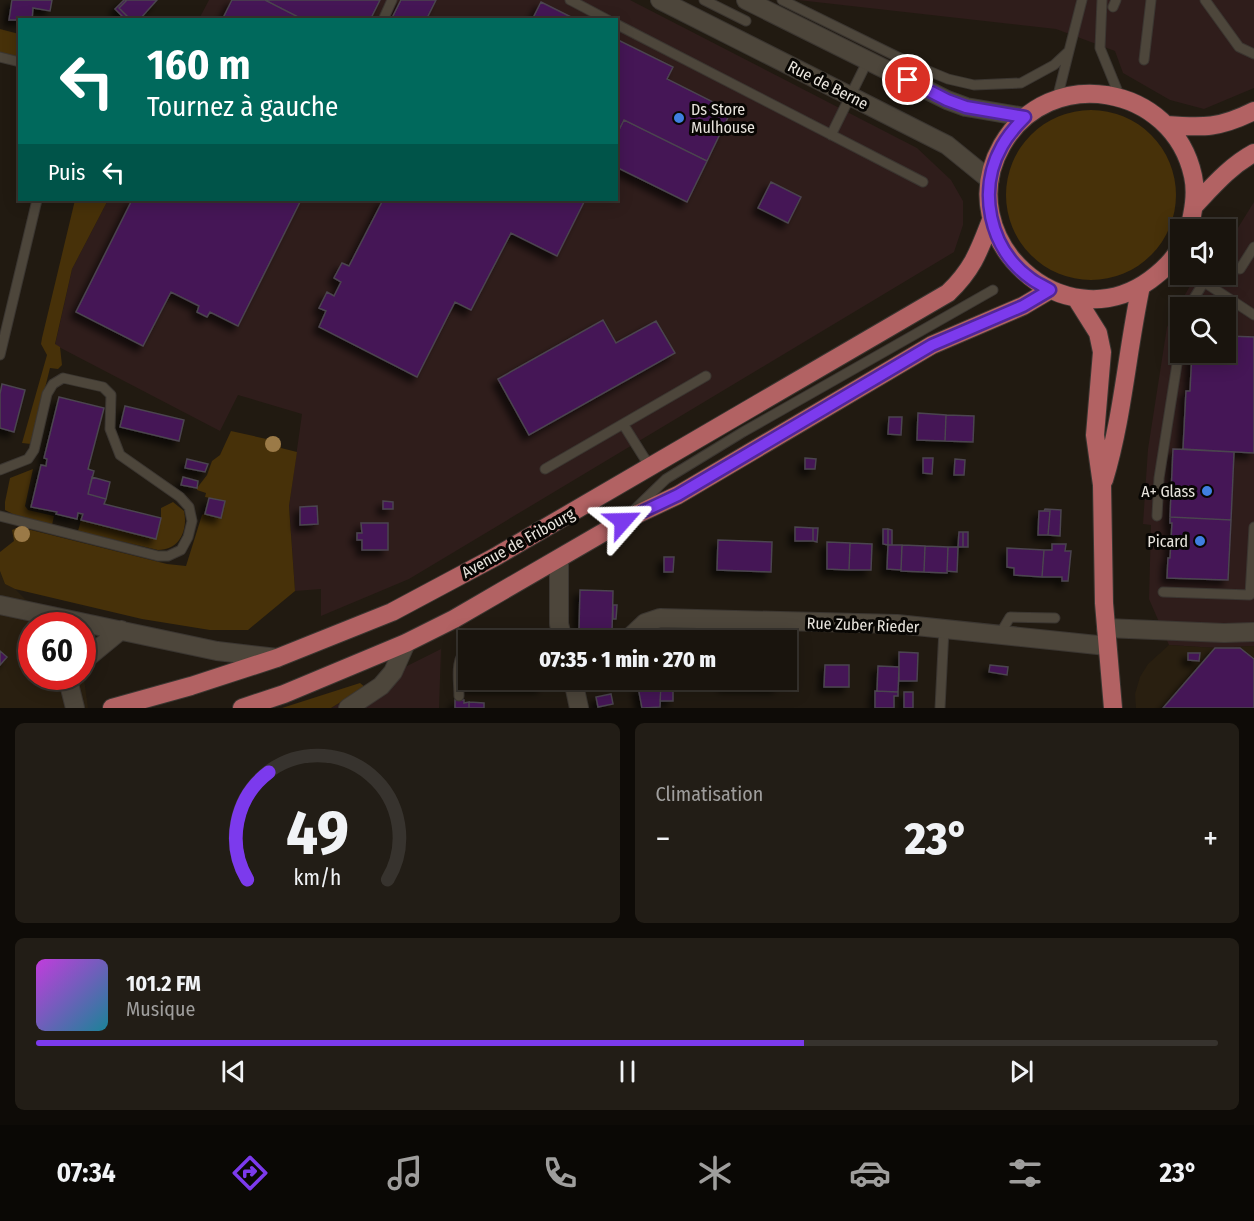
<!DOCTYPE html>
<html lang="fr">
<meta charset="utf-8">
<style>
:root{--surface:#19140d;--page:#221d16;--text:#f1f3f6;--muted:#9f9e9d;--line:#37332e;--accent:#7c3aed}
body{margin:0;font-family:"Fira Sans Condensed",sans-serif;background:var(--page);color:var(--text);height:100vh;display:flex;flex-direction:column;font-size:22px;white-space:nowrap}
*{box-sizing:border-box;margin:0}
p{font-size:20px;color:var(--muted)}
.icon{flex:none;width:33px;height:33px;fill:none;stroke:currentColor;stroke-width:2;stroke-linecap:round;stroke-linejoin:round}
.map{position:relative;height:708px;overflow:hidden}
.side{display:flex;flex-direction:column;gap:15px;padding:15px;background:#0e0b07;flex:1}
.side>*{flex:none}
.top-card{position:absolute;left:18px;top:18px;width:600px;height:183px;border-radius:0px;box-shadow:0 3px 15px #0003,0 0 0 2px var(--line);background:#00695c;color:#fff;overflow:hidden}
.fabs{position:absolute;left:1170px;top:219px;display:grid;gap:12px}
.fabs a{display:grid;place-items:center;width:66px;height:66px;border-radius:0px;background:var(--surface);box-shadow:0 3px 15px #0003,0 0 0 2px var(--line);font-size:30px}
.speed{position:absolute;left:18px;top:612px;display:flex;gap:12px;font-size:30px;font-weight:700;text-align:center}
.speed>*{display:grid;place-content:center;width:78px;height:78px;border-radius:50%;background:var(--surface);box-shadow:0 3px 15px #0003,0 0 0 2px var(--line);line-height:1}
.speed .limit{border:9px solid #d22;background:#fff;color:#111}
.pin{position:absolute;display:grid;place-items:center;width:51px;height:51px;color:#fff;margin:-26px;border:3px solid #fff;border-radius:50%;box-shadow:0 2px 6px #0007}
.me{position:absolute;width:66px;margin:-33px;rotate:65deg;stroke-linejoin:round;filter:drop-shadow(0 0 4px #0008)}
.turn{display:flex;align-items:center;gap:21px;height:126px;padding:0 30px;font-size:27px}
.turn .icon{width:78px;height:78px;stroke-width:2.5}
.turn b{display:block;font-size:42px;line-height:51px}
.then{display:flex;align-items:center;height:57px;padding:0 30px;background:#0003;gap:12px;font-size:22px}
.big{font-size:45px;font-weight:800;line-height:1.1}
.side .widget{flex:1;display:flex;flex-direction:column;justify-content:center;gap:9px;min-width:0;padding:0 21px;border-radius:9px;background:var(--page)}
.side .dial{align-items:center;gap:0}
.dial svg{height:156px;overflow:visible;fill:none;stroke:var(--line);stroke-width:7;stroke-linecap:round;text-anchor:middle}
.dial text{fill:var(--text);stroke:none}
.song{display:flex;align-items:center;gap:18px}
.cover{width:72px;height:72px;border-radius:9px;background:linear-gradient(135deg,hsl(290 70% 55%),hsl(190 70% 35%))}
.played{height:6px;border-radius:3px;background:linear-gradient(90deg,var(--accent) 65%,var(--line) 65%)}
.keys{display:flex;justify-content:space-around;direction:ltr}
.heat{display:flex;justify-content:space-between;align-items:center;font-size:33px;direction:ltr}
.side .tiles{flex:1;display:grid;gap:15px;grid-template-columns:1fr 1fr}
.widget:last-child{grid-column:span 2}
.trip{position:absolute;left:458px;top:630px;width:339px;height:60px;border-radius:0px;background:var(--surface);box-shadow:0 3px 15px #0003,0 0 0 2px var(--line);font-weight:800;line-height:60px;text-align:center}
.tab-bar{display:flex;height:96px;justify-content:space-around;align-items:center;background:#0a0805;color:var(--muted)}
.tab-bar .icon{width:42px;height:42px}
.tab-bar .on{color:var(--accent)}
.tab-bar b{font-size:27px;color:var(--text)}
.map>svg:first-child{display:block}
</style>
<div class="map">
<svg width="1254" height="708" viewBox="0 0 1254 708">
<defs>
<filter id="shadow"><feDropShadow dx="-5.5" dy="5.5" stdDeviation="3" flood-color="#0009"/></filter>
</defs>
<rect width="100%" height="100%" fill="#211a11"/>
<!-- commercial -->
<path fill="#2f1d1b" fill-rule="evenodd" d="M 209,0 L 630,0 L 917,148 L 951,180 L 963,201 L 963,225 L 954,252 L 409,579 L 321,616 L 321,589 L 295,591 L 289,506 L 302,414 L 238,395 L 220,431 L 55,345 L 72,269 L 108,200 L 616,200 L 616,20 L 199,19 Z
M 798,0 L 1254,0 L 1254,88 L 1204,109 L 1170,100 L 1123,73 L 1115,51 L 1056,29 Z
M 1254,202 L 1254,646 L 1215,648 L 1169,645 L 1149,599 L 1151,525 L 1143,524 L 1148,449 L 1167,327 L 1196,275 L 1226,274 L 1226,247 ZM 1180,308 L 1226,308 L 1226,352 L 1180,352 Z
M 441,649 L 439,708 L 331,708 L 365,687 Z"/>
<!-- built -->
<path fill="#291f10" d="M 0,571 L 5,584 L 15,589 L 51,625 L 32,626 L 32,676 L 82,676 L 83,672 L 88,708 L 0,708 Z
M 1169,645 L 1215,648 L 1254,646 L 1254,708 L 1136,708 L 1135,694 L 1140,677 L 1148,664 Z"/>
<!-- green -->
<path fill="#473109" d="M 0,29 L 19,34 L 19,57 L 0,53 Z
M1006 195a85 85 0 1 1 170 0a85 85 0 1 1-170 0Z
M 75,200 L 108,200 L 72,269 L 55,344 L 60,347 L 62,365 L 58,369 L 50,368 L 31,444 L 22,443 L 47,355 L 41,344 L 42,338 Z
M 231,431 L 280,442 L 281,448 L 297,452 L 289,506 L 295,591 L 248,630 L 210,630 L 142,619 L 15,589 L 5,584 L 0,571 L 0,552 L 14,541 L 12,530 L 19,527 L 167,564 L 186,566 L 202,515 L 224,501 L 205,497 L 206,493 L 197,490 L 197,488 L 207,475 L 212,461 L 220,455 Z
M 33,469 L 25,506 L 28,510 L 54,516 L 52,525 L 13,514 L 5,510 L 5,502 L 10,478 Z
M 173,502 L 184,511 C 188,530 180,550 158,550 L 78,531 L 81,520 L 156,539 L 161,518 L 161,508 Z
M 360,683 L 365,687 L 331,708 L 282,708 Z"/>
<!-- building -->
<path fill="#441356" stroke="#4b444f" stroke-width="1.5" filter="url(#shadow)" d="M 12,0 L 52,0 L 50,11 L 33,8 L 32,20 L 9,20 Z
M 124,0 L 127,0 L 119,8 L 131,20 L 126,20 L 115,9 Z
M 127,0 L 157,0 L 139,20 L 131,20 L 119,8 Z
M 232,0 L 265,0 L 304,20 L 222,20 Z
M 265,0 L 380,0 L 370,20 L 304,20 Z
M 401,0 L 436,0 L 426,20 L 395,20 L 392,18 Z
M 541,2 L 577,20 L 532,20 Z
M 616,39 L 673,67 L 667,79 L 731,111 L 707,161 L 624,120 L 616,136 Z
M 624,120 L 707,161 L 687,202 L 616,167 L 616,136 Z
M 771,182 L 801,197 L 788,223 L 758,208 Z
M 132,200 L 301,200 L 238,326 L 210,312 L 207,317 L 197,312 L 199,306 L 171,292 L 143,346 L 76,312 Z
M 383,200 L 585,200 L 557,256 L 511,233 L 471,310 L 455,302 L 417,377 L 319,327 L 326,311 L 319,308 L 327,292 L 334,296 L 341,282 L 334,278 L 342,263 L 349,266 Z
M 603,320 L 616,343 L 656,321 L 675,353 L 529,435 L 498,379 Z
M 1226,336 L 1254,337 L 1254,453 L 1183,449 L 1186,391 L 1190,391 L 1192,352 L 1226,352 Z
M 2,384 L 25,390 L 14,432 L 0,428 L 0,394 Z
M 59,397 L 104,408 L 88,469 L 94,471 L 88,494 L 106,499 L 104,504 L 161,518 L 156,539 L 81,520 L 83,514 L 78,513 L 77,519 L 56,514 L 57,512 L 31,507 L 41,465 L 46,466 L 47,459 L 44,458 Z
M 125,406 L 184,420 L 179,441 L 120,427 Z
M 918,413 L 946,415 L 945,441 L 917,440 Z
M 946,415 L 974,416 L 973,442 L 945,441 Z
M 889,417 L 902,417 L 901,435 L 888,434 Z
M 1173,449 L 1234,452 L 1231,520 L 1170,517 Z
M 805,458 L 816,459 L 815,469 L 805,469 Z
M 923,458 L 933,458 L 932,474 L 923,473 Z
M 187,459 L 208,464 L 205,472 L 185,468 Z
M 955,459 L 965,460 L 964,475 L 954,475 Z
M 92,477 L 110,482 L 106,499 L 88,494 Z
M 183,477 L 198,481 L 197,488 L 181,485 Z
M 209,498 L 225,501 L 221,518 L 205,514 Z
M 383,501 L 393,502 L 393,509 L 383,509 Z
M 317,506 L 318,524 L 300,525 L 300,507 Z
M 1045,509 L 1061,510 L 1060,536 L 1048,535 L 1050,511 L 1044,511 Z
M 1039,511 L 1050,511 L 1048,535 L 1038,535 Z
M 1170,517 L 1231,520 L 1228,580 L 1167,578 L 1168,558 L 1170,558 L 1172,523 L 1170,523 Z
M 361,523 L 388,523 L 388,550 L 362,550 L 362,540 L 357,540 L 357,533 L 362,533 Z
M 795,527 L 813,528 L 813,541 L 795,541 Z
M 813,528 L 818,528 L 817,542 L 813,541 Z
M 883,529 L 888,529 L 888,545 L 883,544 Z
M 888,529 L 892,530 L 892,545 L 888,545 Z
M 959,532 L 963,532 L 963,547 L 958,547 Z
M 963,532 L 968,532 L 968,547 L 963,547 Z
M 718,540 L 772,542 L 771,572 L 717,570 Z
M 827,542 L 850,543 L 849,570 L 827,569 Z
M 850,543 L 872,544 L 871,570 L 849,570 Z
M 1052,544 L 1066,544 L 1065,551 L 1071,551 L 1068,581 L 1062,581 L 1062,577 L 1042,577 L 1044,550 L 1052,550 Z
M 888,545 L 902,545 L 901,570 L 887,569 Z
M 902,545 L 925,546 L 924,572 L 901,571 Z
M 925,546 L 948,547 L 947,573 L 924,572 Z
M 948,547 L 958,547 L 957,572 L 947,571 Z
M 1007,548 L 1044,550 L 1042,577 L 1014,575 L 1014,568 L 1007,567 Z
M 664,557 L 674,557 L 673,572 L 664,572 Z
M 580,590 L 613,591 L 612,632 L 579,631 Z
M 613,605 L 617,605 L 616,619 L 613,619 Z
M 1215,648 L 1240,648 L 1254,659 L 1254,708 L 1163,708 Z
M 0,651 L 7,657 L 0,665 Z
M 899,652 L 918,653 L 917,681 L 899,681 Z
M 1188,653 L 1200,653 L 1199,661 L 1188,660 Z
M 825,665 L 849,665 L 849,687 L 824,687 Z
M 990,665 L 1008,667 L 1007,675 L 989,672 Z
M 878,666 L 899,667 L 898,692 L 877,691 Z
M 465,667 L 468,667 L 468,680 L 484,680 L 484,687 L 465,687 Z
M 484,680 L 505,680 L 505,687 L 484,687 Z
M 505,680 L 524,680 L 524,687 L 505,687 Z
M 524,680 L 543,680 L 543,687 L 524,687 Z
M 647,680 L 661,680 L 660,707 L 642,708 L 638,687 L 647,686 Z
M 724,680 L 779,680 L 779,687 L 724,686 Z
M 661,686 L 673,686 L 673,701 L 660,701 Z
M 875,691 L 898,692 L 898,696 L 894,696 L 894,708 L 875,708 Z
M 904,692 L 913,692 L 913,708 L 904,708 Z
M 611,694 L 613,704 L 598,707 L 596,697 Z
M 455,700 L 464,700 L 464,703 L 469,702 L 469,708 L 455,708 Z
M 469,702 L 484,703 L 484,708 L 469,708 Z"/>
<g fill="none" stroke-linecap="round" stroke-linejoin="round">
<!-- service casing -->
<g stroke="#3b3631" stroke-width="11">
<path id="service" d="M 570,0 L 608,20
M 704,0 L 746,21
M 782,0 L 914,65 L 948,79 L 974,85 L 1021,83 L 1054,65 L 1069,51 L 1082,0
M 1102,0 L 1100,48 L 1120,97
M 1205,0 L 1239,47 L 1254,54
M 1113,7 L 1116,0
M 383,20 L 392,0
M 616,24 L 923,182
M 0,57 L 20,62
M 1144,60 L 1151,0
M 1057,99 L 1069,51
M 831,135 L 868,60
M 1240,269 L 1254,247
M 1188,308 L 1204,282 L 1254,315
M 0,355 L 37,200
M 623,424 L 650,467
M 545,469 L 706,376
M 635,509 L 666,479 L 743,432 L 993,290
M 0,516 L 158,556 L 168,556 L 181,550 L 188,537 L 192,521 L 189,507 L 180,497 L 120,455 L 110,429 L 111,395 L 103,387 L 63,378 L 53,384 L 47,394 L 34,450 L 28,459 L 0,470
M 1157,516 L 1159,478 L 1180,345
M 1163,592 L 1250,595 L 1254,527
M 1000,634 L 1010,617 L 1055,618
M 459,696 C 459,679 454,660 468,647
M 940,708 L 944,629"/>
</g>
<!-- minor casing -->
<g stroke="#3b3631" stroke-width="20">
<path id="minor" d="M 559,559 L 559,624 L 563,640
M 0,605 L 217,651 L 277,658
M 1106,628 L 1224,633 L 1254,632
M 492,640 L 497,640
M 627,640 L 645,623 L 660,618 L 897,624 L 1107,646
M 82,662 L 121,630
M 67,676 L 75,708
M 573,680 L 579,708
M 348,708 L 381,686 L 393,672 L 406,643"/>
</g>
<!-- secondary casing -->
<g stroke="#3b3631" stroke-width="20">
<path id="secondary" d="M 660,0 L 947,145 L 990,180
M 746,0 L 947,100 L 966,107 L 1025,117"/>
</g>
<!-- primary casing -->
<g stroke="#3b3631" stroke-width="20">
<path id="primary" d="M 1166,125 C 1204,128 1220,128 1254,111
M 1194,206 C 1213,186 1230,166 1254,153
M 1180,247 C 1174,261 1162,271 1150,280 C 1063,343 949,238 1002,145 C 1049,63 1173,84 1193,176 C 1197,194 1193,212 1189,230
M 1076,298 L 1098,333 L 1102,352 L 1095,435 L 1102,485 L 1104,603 L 1113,708
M 1104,480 C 1123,417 1127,351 1141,286
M 112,708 L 191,686 L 277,658 L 392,612 L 495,557 L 948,293 C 973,269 979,251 991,220
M 242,708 L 284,694 L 406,643 L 454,619 L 623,521 L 678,495 L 932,345 L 1023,306 L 1050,290"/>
</g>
<!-- service -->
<use href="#service" stroke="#4d463b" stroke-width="9"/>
<!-- minor -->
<use href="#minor" stroke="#4d463b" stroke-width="18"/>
<!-- secondary -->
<use href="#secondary" stroke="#4d463b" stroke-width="18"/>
<!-- primary -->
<use href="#primary" stroke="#b26263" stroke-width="18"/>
</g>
<!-- trees -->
<g fill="#9b7a47">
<circle cx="273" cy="444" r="8"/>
<circle cx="22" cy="534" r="8"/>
</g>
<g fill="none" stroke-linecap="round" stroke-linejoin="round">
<!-- route casing -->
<g stroke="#51269a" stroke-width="15">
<path id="route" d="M 623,521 L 678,495 L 932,345 L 1023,306 L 1050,290 C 1044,286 1036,283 1030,278 C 989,248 977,190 1002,146 C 1008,135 1016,126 1025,117 L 966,107 L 947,100 L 908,80"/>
</g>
<!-- route -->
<use href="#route" stroke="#7c3aed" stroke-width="10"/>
</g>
<!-- markers -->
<g fill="#3f7fe0" stroke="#080603" stroke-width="2">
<circle cx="679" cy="118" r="6"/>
<circle cx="1207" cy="491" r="6"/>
<circle cx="1200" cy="541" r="6"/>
</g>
<g text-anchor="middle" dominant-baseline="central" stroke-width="6" stroke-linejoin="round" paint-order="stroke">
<!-- street labels -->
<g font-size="16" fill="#e8e4dd" stroke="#080603">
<text transform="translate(828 85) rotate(27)">Rue de Berne</text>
<text transform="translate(518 543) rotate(-29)">Avenue de Fribourg</text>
<text transform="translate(863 625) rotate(2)">Rue Zuber Rieder</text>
</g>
<!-- poi labels -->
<g font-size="16" fill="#e8e4dd" stroke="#080603" text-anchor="end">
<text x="691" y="109" text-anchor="start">Ds Store<tspan x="691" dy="18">Mulhouse</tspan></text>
<text x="1195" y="491">A+ Glass</text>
<text x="1188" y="541">Picard</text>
</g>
</g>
</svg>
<div class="fabs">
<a><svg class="icon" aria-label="sound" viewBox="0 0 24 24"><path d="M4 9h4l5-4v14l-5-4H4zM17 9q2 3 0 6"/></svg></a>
<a><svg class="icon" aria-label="search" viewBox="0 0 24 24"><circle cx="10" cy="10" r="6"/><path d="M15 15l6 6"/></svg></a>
</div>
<div class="speed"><div class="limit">60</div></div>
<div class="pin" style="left:908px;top:80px;background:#d93025"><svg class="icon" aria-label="arrive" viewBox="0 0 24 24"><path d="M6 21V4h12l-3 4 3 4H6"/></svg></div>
<svg class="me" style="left:623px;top:521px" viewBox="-20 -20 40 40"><path d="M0-17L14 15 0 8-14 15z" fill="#7c3aed" stroke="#fff" stroke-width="4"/></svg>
<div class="trip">07:35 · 1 min · 270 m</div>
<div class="top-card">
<div class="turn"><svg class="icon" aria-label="left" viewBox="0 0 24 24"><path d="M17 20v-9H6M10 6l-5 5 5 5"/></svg><div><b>160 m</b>Tournez à gauche</div></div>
<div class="then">Puis<svg class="icon" aria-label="left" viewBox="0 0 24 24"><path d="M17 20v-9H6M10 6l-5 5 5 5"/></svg></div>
</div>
</div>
<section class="side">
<div class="tiles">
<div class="widget dial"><svg viewBox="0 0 100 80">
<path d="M14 69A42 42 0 1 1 86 69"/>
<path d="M14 69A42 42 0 0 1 25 14" stroke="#7c3aed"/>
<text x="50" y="56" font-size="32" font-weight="700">49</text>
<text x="50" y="72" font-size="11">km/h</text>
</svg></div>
<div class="widget"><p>Climatisation</p>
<div class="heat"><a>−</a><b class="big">23°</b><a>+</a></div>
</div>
<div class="widget">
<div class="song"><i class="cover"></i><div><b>101.2 FM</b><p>Musique</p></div></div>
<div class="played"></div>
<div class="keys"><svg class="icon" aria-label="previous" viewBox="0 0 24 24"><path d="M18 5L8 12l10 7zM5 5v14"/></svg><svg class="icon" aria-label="pause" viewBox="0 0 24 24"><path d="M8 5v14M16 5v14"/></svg><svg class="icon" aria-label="next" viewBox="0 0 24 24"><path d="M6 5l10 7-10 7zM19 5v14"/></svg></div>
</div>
</div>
</section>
<nav class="tab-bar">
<b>07:34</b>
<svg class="icon on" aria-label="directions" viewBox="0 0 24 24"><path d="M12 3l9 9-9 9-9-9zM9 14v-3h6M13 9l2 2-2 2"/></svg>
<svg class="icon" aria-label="music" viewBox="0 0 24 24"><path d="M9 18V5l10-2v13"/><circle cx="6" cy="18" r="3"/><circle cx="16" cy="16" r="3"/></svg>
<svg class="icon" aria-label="phone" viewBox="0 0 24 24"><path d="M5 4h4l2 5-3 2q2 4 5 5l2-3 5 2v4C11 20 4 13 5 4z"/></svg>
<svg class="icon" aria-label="climate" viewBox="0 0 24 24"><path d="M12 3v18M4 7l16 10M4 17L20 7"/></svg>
<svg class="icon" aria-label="car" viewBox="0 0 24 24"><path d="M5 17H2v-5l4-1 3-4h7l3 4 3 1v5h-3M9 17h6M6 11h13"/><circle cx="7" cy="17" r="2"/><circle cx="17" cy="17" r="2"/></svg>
<svg class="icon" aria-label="filters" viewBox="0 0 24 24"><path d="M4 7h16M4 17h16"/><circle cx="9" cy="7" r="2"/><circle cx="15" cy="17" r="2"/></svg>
<b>23°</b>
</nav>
